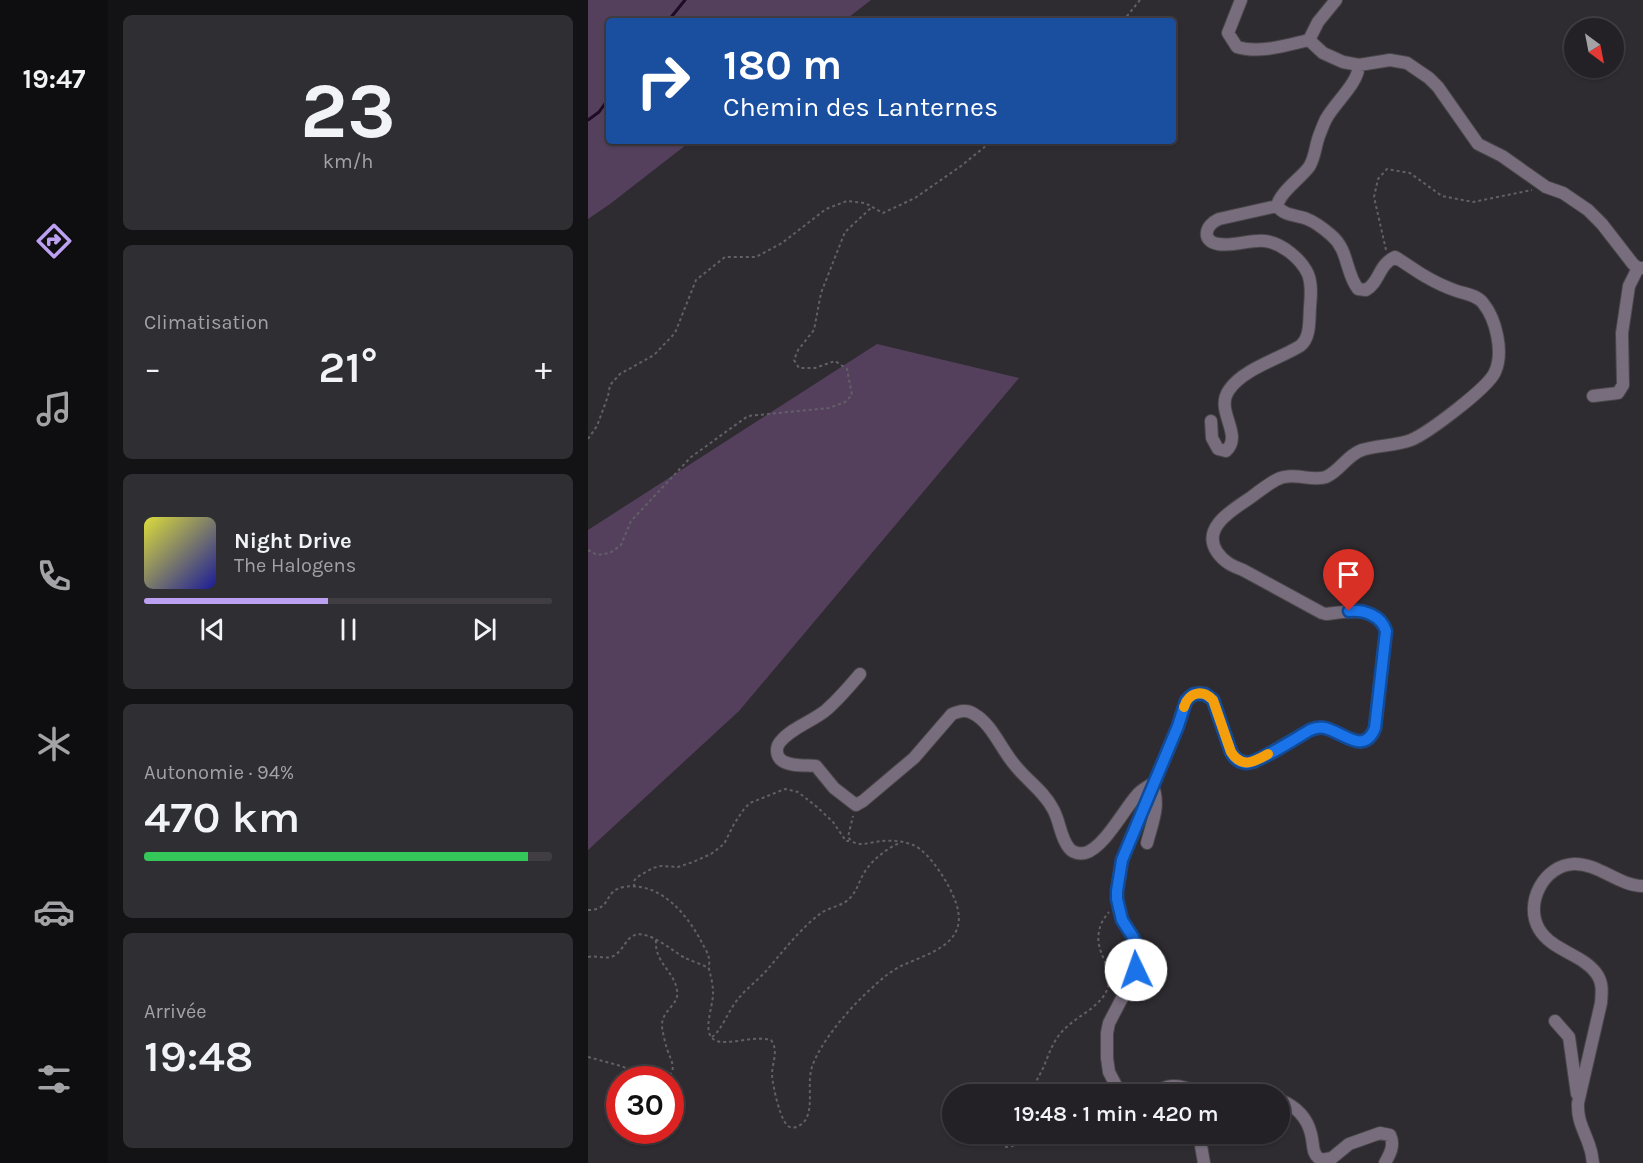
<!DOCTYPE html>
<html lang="fr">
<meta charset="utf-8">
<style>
:root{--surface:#232125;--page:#2f2e32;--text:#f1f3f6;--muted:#a3a3a7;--line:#403e42;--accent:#bca0f2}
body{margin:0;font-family:Karla,sans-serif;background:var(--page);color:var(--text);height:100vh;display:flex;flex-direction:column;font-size:22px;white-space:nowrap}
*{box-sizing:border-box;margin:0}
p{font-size:20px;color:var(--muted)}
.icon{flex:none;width:33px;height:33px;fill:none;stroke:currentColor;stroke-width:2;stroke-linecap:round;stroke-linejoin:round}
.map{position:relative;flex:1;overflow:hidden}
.side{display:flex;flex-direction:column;gap:15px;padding:15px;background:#131214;width:480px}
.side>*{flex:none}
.banner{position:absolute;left:18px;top:18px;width:570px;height:126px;border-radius:6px;box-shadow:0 2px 4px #0004,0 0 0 2px var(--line);background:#1a4fa0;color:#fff;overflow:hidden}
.needle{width:39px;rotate:148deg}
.buttons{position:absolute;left:976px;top:18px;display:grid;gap:12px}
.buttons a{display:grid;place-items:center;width:60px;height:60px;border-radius:50%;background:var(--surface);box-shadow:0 2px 4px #0004,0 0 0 2px var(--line);font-size:30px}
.speed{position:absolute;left:18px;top:1066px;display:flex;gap:12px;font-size:30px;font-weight:700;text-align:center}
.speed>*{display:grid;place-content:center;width:78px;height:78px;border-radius:50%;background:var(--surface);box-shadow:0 2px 4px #0004,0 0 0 2px var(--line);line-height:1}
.speed .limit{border:9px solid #d22;background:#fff;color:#111}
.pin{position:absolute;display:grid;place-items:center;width:51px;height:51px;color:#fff;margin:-62px -26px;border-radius:50% 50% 50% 0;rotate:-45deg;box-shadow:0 0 6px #0007}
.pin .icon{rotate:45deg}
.me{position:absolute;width:66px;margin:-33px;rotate:357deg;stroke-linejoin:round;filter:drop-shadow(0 0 4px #0008)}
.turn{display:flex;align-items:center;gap:21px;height:126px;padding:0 18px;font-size:27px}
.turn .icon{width:78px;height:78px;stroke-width:2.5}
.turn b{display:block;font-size:42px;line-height:51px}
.big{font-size:45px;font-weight:600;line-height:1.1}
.side .widget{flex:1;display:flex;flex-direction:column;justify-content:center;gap:9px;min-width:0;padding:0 21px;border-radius:9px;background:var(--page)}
.side .dial{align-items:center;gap:0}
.dial b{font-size:78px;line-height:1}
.song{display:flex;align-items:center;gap:18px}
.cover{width:72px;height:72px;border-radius:9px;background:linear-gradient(135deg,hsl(60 70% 55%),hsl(240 70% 35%))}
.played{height:6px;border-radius:3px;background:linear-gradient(90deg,var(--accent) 45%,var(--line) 45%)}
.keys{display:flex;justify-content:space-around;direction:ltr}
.heat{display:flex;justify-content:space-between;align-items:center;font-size:33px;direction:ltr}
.charge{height:9px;border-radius:4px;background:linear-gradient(90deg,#34c759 94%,var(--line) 0)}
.trip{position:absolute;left:354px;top:1084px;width:348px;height:60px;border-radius:30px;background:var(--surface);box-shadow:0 2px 4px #0004,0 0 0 2px var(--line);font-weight:600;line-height:60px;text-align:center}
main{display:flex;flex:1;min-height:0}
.tab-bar{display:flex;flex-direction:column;width:108px;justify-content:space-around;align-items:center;background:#0e0d0f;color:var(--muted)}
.tab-bar .icon{width:42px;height:42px}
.tab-bar .selected{color:var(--accent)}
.tab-bar b{font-size:27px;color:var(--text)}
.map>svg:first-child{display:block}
</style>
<main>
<nav class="tab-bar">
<b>19:47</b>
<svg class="icon selected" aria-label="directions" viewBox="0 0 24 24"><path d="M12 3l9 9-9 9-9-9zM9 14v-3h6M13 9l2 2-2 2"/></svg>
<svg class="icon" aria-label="music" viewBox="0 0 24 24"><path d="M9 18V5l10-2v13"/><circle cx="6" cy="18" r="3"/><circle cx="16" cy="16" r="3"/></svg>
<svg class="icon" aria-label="phone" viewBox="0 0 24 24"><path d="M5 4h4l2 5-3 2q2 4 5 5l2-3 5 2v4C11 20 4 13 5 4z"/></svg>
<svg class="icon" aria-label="climate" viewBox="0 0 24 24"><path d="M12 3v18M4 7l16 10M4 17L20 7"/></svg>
<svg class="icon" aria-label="car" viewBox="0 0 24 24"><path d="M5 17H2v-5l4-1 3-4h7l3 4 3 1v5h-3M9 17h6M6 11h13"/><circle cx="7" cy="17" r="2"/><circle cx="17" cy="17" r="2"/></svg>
<svg class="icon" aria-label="filters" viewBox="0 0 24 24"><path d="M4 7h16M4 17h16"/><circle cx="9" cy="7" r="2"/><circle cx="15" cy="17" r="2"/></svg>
</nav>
<section class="side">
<div class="widget dial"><b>23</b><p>km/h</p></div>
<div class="widget"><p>Climatisation</p>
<div class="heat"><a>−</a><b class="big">21°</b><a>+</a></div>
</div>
<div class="widget">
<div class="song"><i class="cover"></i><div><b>Night Drive</b><p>The Halogens</p></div></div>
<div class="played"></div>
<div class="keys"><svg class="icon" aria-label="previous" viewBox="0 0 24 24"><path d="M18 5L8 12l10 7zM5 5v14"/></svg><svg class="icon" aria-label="pause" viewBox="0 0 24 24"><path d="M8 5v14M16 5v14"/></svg><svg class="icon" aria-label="next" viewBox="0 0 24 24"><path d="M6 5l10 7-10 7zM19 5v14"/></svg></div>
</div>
<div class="widget"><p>Autonomie · 94%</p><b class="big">470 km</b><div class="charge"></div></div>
<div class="widget"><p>Arrivée</p><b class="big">19:48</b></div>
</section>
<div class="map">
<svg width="1055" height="1163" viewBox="0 0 1055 1163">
<rect width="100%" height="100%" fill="#2f2c31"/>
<!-- green -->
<path fill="#54405d" d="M 0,0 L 283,0 L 256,21 L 21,21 L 21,141 L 103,141 L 22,204 L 0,219 Z
M 289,344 L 431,378 L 151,711 L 0,850 L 0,530 Z"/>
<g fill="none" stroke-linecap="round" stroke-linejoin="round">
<!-- stream -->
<path stroke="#1f0a27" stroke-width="3" d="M 80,21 L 97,0
M 0,120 L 11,112 L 21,98"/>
<!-- minor casing -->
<g stroke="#4a474b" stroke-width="14">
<path id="minor" d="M 653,0 L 640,33 L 649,47 C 672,54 699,45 721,40
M 721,40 L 735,53 L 755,62 L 771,65 L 802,60 L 819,63 L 841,78 L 850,87 L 890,144 L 914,156 L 958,187 L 975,193 L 1000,210 L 1014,224 L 1045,264 L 1050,268 L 1055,268
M 721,40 L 730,22 L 748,0
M 1005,396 L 1030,393 L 1035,385 L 1034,333 L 1041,286 L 1050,268
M 623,421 L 624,438 L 630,449 L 638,451 C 656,434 626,411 641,390 C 655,369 691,359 712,346 C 723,338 721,319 722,307 C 723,296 724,284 720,274 C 713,259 694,243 677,241 C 662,239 646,247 630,244 C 613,241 617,225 631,219 L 689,206
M 272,674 C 261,687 250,700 237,711 C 223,722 203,728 192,742 C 188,747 188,754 192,759 C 200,767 218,765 228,766 L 246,788 L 268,805 L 275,801 L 326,758 L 364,714 C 372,711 379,709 386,714 C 404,724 413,749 426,764 C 438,780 456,791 465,809 C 472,821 472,837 481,848 C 485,853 491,854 497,853 C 516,848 537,808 549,795 C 553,790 559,787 564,784 C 573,805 564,823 559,843
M 967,1021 L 981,1037 L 989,1094
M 598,1088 L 611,1093 L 621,1095
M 533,1095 L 521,1072 L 519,1058 L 519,1033 L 521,1023 L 544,979 L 549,960 L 549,948 L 545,937 L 534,920 L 529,899 L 529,890 L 534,860 L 590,726 L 598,701 L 601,697 L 611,693 L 617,694 L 625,700 L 643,752 L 650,760 L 661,763 L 666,762 L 722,730 C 727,729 732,727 737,728 C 755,732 777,756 787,728 L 798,631 C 789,604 759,612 738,614 L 734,613 L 655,570 C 644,566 636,562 629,552 C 613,528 644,510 662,498 C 670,492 679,485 688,480 C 705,471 723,482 738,477 C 752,471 759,455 774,450 C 790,445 807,446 823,440 C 840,433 900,388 907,372 C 916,352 908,319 895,303 C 888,294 876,294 866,290 C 858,287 849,283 842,279 C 830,273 819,264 807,257 C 790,265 792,282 778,290 L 770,289 C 757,272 761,250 743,235 C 736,229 727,222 719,219 C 709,215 696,216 689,206 C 692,192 712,179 721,167 C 727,158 727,147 731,136 C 733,131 735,125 738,119 C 748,101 770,84 771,65
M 565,1095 C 576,1086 584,1084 598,1088 L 600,1095
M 692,1100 C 707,1106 719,1117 723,1134 C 726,1144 723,1154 733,1160 L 744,1158 L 761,1144 L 792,1133 L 802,1135 C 807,1145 802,1154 797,1163
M 611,1134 L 616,1163
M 637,1134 L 639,1135
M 1005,1163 C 1004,1158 1004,1153 1002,1148 C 997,1131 989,1122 990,1103 L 1013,1003 C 1014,992 1015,982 1008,973 C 994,954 964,951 951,929 C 936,903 956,865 986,864 C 1010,863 1031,886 1055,886"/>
</g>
<!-- path -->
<path stroke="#636065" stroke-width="2" stroke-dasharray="3 3" stroke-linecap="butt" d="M 535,21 L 552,0
M 798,250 L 786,197 L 790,179 L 799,169 L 822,173 L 854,196 L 885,202 L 944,190
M 0,439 L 9,426 L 20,396 L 22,385 L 32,374 L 66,355 L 87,333 L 108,280 L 137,257 L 168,257 L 194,243 L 238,209 L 259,201 L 277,203 L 295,213 L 327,198 L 373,166 L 399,145 L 412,141
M 0,550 L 9,555 L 22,553 L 33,545 L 43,521 L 103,457 L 160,416 L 241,408 L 257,402 L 264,395 L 259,369 L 247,361 L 227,368 L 211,368 L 206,360 L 210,350 L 226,330 L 233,293 L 257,232 L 284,207
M 46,887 L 46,881 L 49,877 L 65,868 L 73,866 L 90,867 L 105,862 L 123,854 L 136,844 L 146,824 L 156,809 L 162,803 L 197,789 L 210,792 L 229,807 L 245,822 L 258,841 L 261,841
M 0,910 C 25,910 15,890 36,887 C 72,881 100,915 114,943 C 116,947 119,951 120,955 C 122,960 121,965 121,969
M 68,940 C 66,962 86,971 89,990 C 92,1006 73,1009 74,1027 C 75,1034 77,1042 79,1049 C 84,1063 91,1072 74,1080
M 0,957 C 8,955 16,959 23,957 C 35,953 37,938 47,935 C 61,930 86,952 97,958 C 104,961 112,964 119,967 L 121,969 C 123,977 125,985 125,992 C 126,1008 108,1043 137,1042 C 152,1042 168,1036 183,1040 C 191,1051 184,1063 184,1075 C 185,1087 191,1114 198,1124 C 204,1132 216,1125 219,1117 C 225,1102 219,1083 224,1067 C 232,1042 264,1005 284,988 C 293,979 302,972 313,966 C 341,953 382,944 368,903 C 362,885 342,852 325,845 C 315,841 304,840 293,841 C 282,842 268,849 260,837 L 265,816
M 124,1037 C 134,1030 140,1011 150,999 C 158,989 170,980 179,970 C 196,950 212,929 233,913 C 242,907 255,906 262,898 C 269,891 271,881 276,873 C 284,860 297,850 311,843
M 0,1057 L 33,1066 L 67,1080
M 438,1095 C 443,1089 448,1082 451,1076 C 459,1062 462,1046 472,1034 C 485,1017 510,1010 519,990 C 528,970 506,952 511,932 C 512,924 516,918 521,912
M 417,1147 C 426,1147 433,1144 434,1134"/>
<!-- minor -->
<use href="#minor" stroke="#786d7d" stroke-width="12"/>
</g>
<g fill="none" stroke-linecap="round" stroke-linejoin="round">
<!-- route casing -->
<g stroke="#114b97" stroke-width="15">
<path id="route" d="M 548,970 L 549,948 L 545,937 L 534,920 L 529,899 L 529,891 L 534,860 L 590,726 L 598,701 L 602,697 L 606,694 L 617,694 L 625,700 L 643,752 C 646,758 651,762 658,763 C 670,763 710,737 722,730 C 727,728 732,727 737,728 C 755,732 776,756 787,728 L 798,631 C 793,615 776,610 761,611"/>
</g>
<!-- route -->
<use href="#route" stroke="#1a73e8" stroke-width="10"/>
<!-- slow -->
<path stroke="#f59e0b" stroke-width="10" d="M 596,707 C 601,692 614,689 625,700 L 643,752 C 654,769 666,762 680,754"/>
</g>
</svg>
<div class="buttons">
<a><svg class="needle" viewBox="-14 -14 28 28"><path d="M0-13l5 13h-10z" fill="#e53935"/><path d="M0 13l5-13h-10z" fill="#a3a3a7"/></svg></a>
</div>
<div class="speed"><div class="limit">30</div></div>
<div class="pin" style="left:761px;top:611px;background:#d93025"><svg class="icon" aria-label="arrive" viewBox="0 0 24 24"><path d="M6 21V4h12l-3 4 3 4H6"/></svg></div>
<svg class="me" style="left:548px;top:970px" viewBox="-20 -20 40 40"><circle r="19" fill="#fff"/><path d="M0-13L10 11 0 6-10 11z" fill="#1a73e8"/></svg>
<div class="trip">19:48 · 1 min · 420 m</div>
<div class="banner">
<div class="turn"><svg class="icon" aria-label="right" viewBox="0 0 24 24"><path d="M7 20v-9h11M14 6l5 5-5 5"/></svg><div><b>180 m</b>Chemin des Lanternes</div></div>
</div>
</div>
</main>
